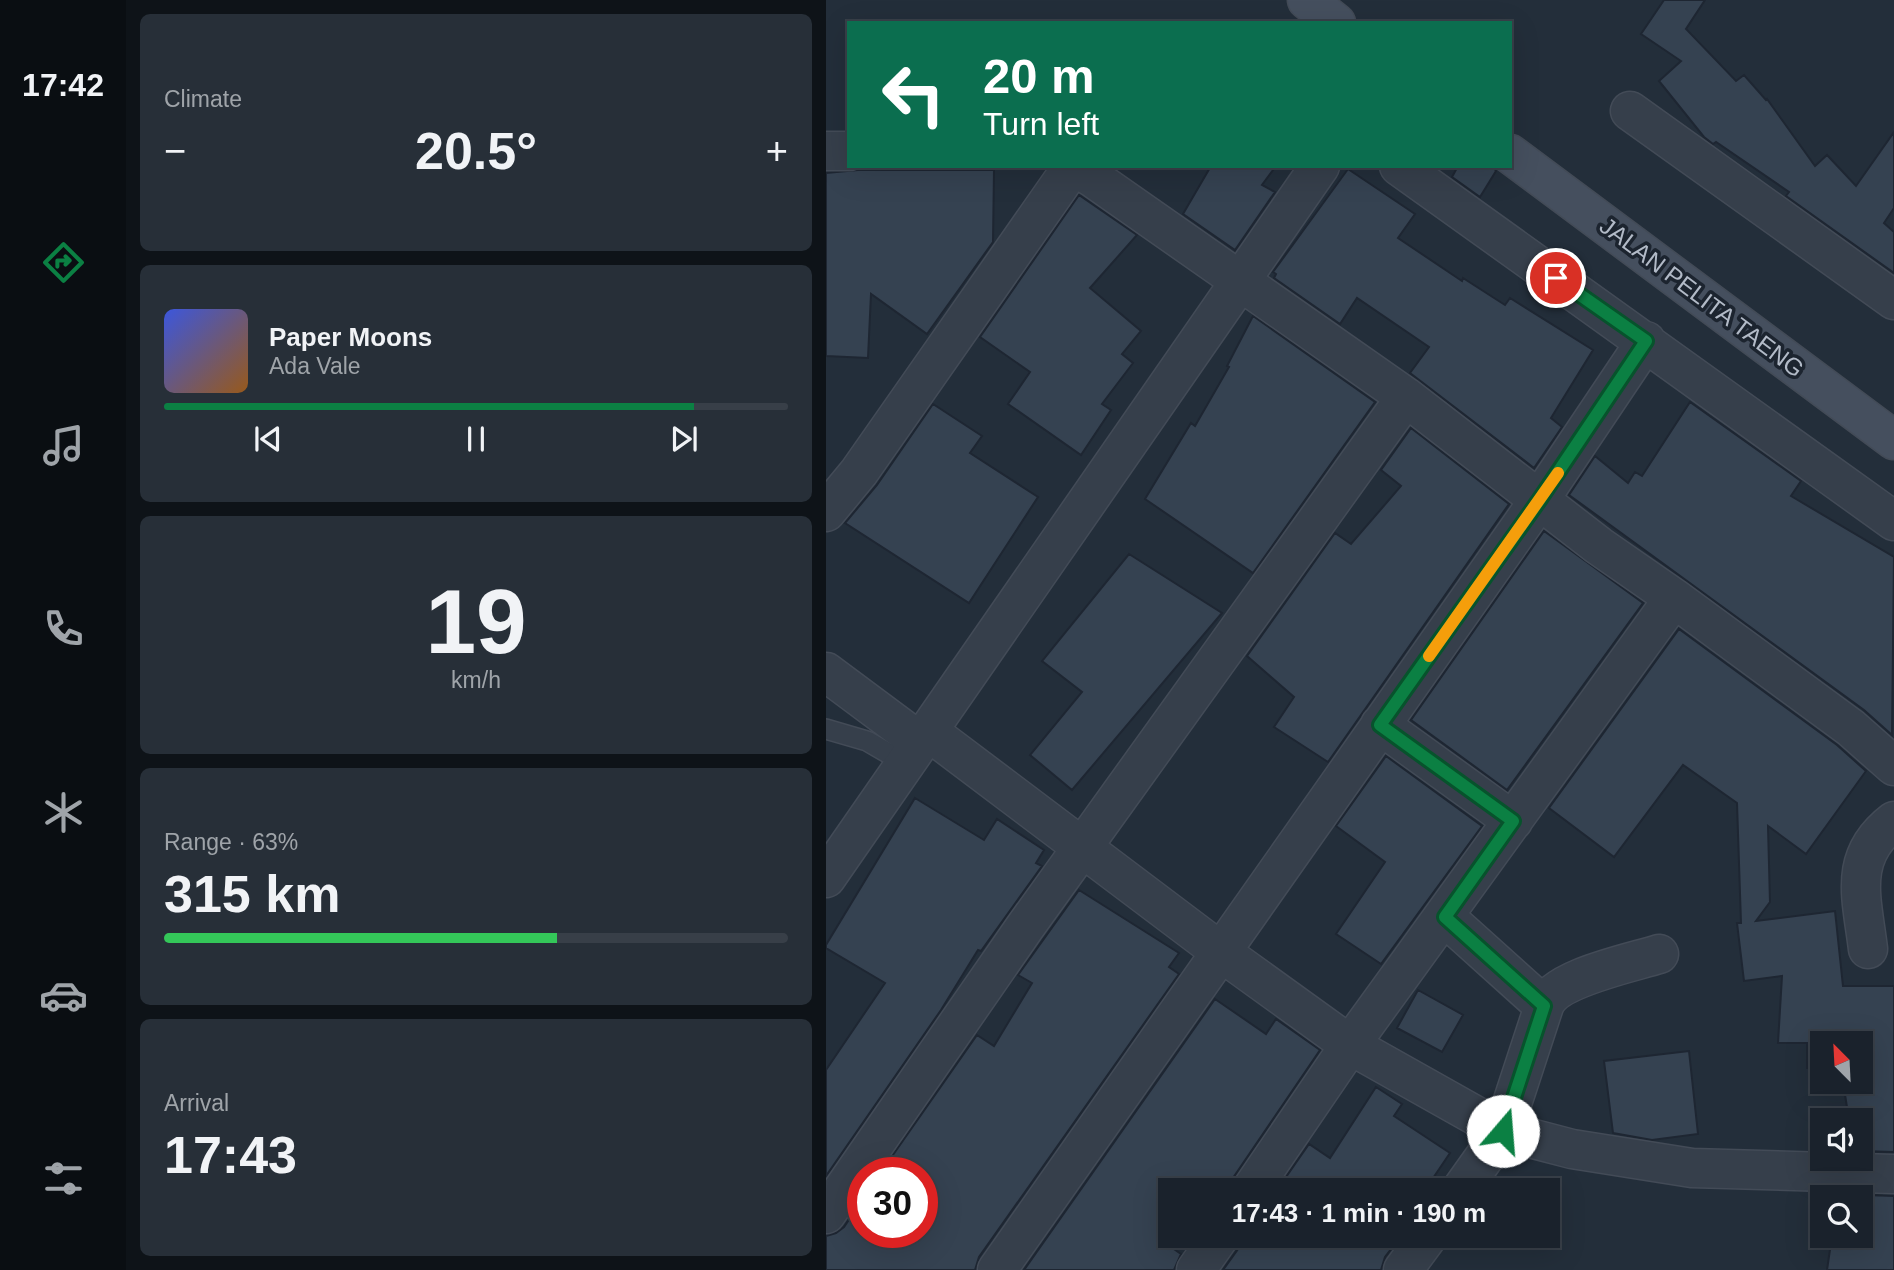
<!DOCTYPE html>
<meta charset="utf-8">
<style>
:root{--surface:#1a222c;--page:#272f38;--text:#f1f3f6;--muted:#9fa4a9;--line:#383f48;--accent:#0b8043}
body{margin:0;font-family:Helvetica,sans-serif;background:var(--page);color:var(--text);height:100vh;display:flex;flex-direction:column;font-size:26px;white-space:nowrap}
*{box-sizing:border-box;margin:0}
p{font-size:23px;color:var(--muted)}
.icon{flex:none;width:38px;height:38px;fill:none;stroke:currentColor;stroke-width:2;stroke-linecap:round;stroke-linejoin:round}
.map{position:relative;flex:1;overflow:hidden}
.details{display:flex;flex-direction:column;gap:14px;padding:14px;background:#0e1318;width:700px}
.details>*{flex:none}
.hud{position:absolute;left:21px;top:21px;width:665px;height:147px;border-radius:0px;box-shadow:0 7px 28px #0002,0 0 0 2px var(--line);background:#0b6e4f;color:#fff;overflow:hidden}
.needle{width:46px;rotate:336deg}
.buttons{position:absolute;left:984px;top:1031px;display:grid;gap:14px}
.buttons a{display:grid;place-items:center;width:63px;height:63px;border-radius:0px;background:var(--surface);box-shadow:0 7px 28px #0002,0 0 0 2px var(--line);font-size:35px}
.speed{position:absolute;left:21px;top:1157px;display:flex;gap:14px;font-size:35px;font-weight:700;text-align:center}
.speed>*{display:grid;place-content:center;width:91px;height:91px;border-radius:50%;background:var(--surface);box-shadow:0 7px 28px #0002,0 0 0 2px var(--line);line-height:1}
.speed .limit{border:10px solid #d22;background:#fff;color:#111}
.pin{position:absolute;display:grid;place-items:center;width:60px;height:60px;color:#fff;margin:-30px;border:4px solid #fff;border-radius:50%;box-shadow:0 2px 7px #0007}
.me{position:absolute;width:77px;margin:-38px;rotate:18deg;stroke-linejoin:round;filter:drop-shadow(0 0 5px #0008)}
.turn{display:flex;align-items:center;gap:24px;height:147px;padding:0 21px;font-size:32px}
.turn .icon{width:91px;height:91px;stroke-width:2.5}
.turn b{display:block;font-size:49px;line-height:60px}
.big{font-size:52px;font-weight:800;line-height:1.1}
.details .widget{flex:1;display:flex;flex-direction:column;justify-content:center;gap:10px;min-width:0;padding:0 24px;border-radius:10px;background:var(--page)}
.details .dial{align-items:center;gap:0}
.dial b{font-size:91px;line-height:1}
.song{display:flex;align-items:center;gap:21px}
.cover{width:84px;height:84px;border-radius:10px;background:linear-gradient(135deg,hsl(230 70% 55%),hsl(30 70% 35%))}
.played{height:7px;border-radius:4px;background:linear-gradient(90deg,var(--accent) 85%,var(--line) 85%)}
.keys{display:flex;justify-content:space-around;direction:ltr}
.heat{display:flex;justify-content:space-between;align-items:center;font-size:38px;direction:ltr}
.charge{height:10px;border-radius:5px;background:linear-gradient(90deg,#34c759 63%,var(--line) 0)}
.trip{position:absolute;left:332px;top:1178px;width:402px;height:70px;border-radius:0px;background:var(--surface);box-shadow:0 7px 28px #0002,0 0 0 2px var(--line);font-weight:800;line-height:70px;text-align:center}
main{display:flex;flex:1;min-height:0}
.tab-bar{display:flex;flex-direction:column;width:126px;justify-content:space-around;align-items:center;background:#0a0e12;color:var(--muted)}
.tab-bar .icon{width:49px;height:49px}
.tab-bar .on{color:var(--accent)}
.tab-bar b{font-size:32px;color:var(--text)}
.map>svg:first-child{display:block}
</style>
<main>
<nav class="tab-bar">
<b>17:42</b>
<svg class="icon on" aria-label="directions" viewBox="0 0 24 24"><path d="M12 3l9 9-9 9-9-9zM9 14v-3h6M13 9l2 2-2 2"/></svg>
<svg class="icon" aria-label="music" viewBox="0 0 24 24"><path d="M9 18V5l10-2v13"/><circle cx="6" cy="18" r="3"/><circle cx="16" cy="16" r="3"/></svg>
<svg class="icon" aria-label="phone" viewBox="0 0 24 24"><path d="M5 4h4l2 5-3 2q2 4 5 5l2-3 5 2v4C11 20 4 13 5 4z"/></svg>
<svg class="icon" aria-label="climate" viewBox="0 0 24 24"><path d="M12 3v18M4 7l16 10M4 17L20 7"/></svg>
<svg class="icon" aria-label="car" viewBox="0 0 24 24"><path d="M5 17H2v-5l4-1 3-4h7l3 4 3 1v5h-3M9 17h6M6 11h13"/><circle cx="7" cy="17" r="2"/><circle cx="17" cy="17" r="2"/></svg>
<svg class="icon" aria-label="filters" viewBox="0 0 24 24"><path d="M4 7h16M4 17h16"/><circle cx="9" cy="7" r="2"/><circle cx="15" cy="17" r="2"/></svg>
</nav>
<section class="details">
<div class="widget"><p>Climate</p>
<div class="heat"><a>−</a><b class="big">20.5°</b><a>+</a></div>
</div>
<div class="widget">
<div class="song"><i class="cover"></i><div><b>Paper Moons</b><p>Ada Vale</p></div></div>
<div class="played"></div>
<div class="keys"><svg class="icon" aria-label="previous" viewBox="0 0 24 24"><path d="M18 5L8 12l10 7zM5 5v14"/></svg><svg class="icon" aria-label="pause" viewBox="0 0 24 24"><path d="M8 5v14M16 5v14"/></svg><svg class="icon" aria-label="next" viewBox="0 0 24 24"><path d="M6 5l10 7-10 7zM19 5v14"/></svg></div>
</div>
<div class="widget dial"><b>19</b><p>km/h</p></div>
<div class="widget"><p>Range · 63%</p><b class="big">315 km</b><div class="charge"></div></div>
<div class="widget"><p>Arrival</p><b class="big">17:43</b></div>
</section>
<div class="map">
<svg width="1068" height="1270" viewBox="0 0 1068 1270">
<rect width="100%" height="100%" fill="#232e3a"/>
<!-- building -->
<path fill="#354251" stroke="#1e2632" stroke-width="2" d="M 838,0 L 879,0 L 860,29 L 910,81 L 918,75 L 940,100 L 941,99 L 989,166 L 1001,155 L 1030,186 L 1068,132 L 1068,208 L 1058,223 L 1068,232 L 1068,273 L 960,196 L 963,192 L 890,142 L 887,144 L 878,137 L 833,81 L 855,61 L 815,34 Z
M 385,166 L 450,166 L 436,185 L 449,192 L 409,250 L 357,214 Z
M 632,166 L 667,166 L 670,171 L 654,197 L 626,177 Z
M 522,169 L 589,214 L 572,238 L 636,281 L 637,278 L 679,305 L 684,298 L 767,350 L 725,418 L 736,427 L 708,468 L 584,373 L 603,347 L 531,298 L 514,324 L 448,278 L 450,274 L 447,272 Z
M 32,170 L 168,170 L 167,242 L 101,334 L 45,294 L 42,358 L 0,356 L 0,173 Z
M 253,195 L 311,235 L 264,288 L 315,331 L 296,354 L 307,363 L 276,404 L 285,410 L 255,455 L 182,404 L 204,372 L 154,337 Z
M 427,316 L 549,402 L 427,573 L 319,499 L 365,423 L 369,426 L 403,367 L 401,366 Z
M 864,402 L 975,481 L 965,496 L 1068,557 L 1066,735 L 1038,710 L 743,495 L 769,456 L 802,483 L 809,472 L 816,476 Z
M 107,404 L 156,436 L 144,453 L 212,497 L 143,603 L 19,523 L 51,485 Z
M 585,428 L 683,504 L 502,762 L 448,727 L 468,697 L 421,656 L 509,533 L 525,544 L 575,486 L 555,470 Z
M 718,531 L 817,603 L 681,790 L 585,720 Z
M 303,554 L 396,613 L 246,790 L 204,755 L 256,692 L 216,661 Z
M 853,629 L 1011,745 L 1040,771 L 980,854 L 942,826 L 944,902 L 930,921 L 1009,911 L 1017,986 L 1068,986 L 1068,1152 L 1034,1151 L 1034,1120 L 1023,1120 L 1017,1082 L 1034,1082 L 1034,1043 L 996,1043 L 996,1068 L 981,1068 L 981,1043 L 952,1043 L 956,976 L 918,981 L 911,923 L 915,923 L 911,803 L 857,765 L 788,857 L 723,808 Z
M 560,756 L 656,826 L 555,964 L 510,934 L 559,862 L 510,826 Z
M 89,798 L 158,840 L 171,819 L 218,850 L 210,863 L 216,866 L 155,951 L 152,950 L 115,1010 L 0,1176 L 0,1070 L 59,983 L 0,948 L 0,945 Z
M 253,890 L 353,953 L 343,967 L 353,974 L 153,1257 L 149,1270 L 0,1270 L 0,1236 L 10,1233 L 18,1227 L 37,1199 L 37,1232 L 96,1232 L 96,1172 L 55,1172 L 151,1035 L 168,1046 L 206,983 L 192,975 Z
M 592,990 L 637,1015 L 616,1052 L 571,1028 Z
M 389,999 L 440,1034 L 450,1019 L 494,1050 L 407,1178 L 403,1190 L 345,1190 L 345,1247 L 355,1254 L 348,1270 L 198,1270 Z
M 863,1051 L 872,1134 L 826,1140 L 787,1133 L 778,1061 Z
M 550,1087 L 576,1104 L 568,1116 L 624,1153 L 599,1190 L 451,1190 L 483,1144 L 504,1158 Z
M 1011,1194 L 1068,1196 L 1068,1270 L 1001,1270 L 1006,1236 L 1034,1236 L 1034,1197 L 1011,1197 Z
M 416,1236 L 575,1236 L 559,1257 L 555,1270 L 397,1270 L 412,1249 Z"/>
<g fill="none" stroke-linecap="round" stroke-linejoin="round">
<!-- lane casing -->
<g stroke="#434b57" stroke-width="22">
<path id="lane" d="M 0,729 L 41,741 L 79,763"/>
</g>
<!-- street casing -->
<g stroke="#434b57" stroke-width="41">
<path id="street" d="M 804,111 L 1068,300
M 0,151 L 23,151
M 573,166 L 1068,521
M 0,512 L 33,472 L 247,166 L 267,178 L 580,397 L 773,546 L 848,598 L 524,1045 L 677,1131 L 746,1149 L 866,1168 L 1068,1174
M 848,598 L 1025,728 L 1068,766
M 0,672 L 94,742
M 554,725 L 687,821
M 102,731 L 395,952 L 524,1045 L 425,1190
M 0,878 L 494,166
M 619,917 L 718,1006 L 677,1131 L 635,1190
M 1042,949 C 1036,898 1021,857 1068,821
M 718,1006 C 728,978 805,963 833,954
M 0,1214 L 199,927 L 580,397
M 171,1270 L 714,499 L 820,341
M 370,1270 L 394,1236
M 577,1270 L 602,1236"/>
</g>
<!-- secondary casing -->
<g stroke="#434b57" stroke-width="41">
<path id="secondary" d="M 481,0 L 510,23
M 684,154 L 1068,440"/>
</g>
<!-- lane -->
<use href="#lane" stroke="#363f4b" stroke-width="19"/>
<!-- street -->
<use href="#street" stroke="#363f4b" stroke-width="38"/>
<!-- secondary -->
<use href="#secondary" stroke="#454f5e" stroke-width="38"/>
</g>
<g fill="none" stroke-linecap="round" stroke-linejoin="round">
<!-- route casing -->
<g stroke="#07532c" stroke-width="18">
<path id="route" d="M 677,1131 L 718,1006 L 619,917 L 687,821 L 554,725 L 714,499 L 820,341 L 730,278"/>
</g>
<!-- route -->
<use href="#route" stroke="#0b8043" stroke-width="12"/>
<!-- slow -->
<path stroke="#f59e0b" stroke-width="12" d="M 603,656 L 732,473"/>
</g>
<g text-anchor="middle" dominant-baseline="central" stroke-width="7" stroke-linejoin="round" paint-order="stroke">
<!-- street labels -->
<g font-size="24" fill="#b2bac7" stroke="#1c242f">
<text transform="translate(876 297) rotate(37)">JALAN PELITA TAENG</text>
</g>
</g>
</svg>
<div class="buttons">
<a><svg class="needle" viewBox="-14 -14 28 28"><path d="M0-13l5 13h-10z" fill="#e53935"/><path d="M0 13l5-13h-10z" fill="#9fa4a9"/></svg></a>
<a><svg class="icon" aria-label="sound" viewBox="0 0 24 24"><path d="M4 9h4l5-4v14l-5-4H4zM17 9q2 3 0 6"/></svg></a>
<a><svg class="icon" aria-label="search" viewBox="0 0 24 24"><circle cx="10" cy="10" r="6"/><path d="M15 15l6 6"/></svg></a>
</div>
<div class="speed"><div class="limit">30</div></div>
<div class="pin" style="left:730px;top:278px;background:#d93025"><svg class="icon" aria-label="arrive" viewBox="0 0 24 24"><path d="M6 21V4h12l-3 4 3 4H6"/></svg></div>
<svg class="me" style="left:677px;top:1131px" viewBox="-20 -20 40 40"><circle r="19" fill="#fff"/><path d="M0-13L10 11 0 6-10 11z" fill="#0b8043"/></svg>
<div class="trip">17:43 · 1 min · 190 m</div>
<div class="hud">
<div class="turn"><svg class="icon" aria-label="left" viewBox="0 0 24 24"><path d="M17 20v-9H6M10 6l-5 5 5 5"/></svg><div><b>20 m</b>Turn left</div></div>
</div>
</div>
</main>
